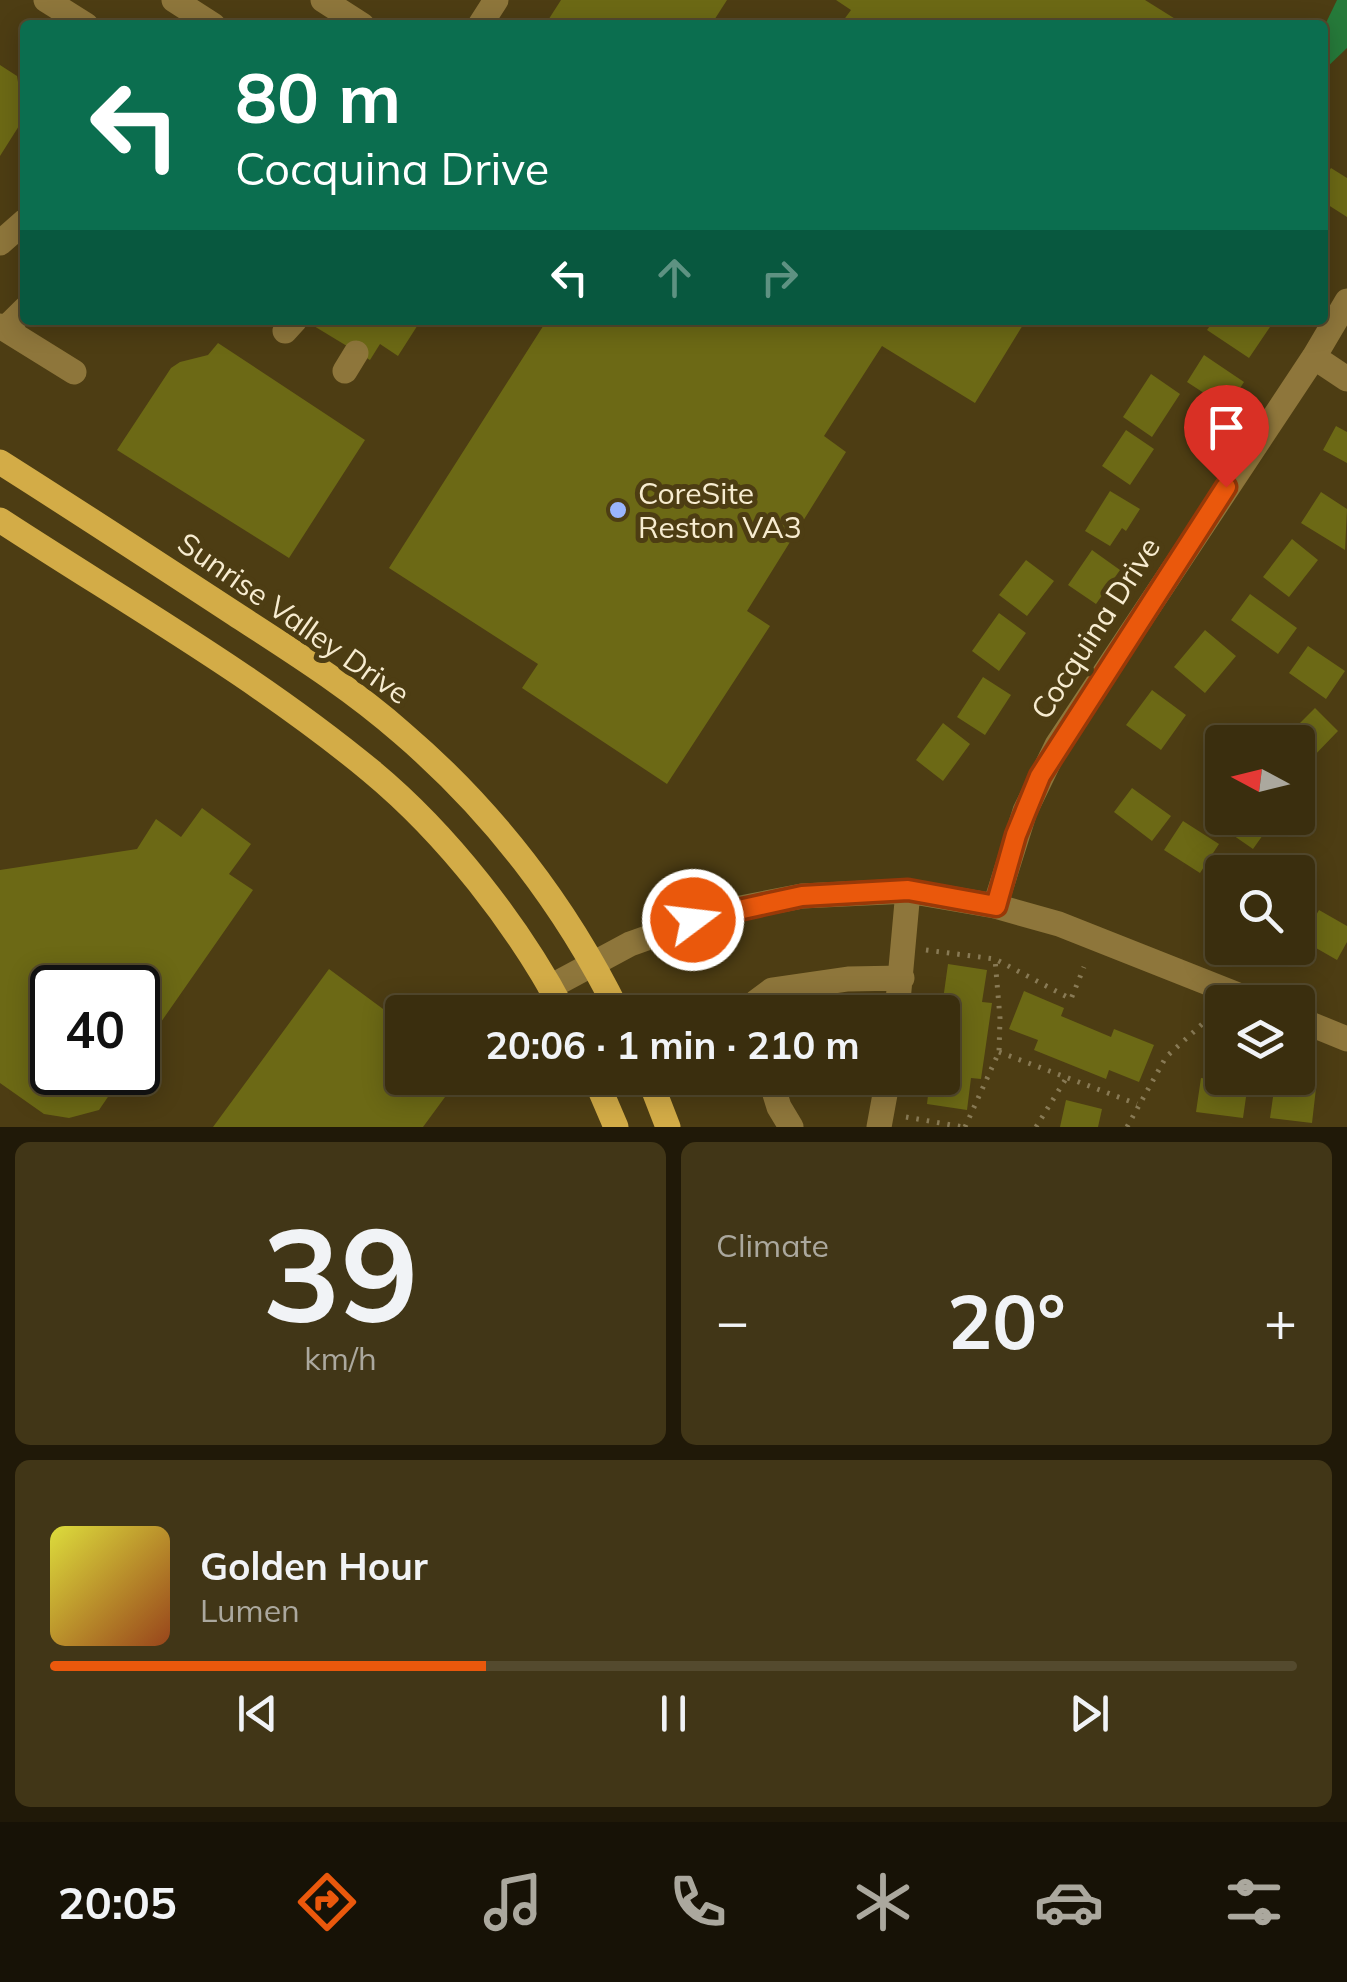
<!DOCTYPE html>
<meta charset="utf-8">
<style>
:root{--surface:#3a2e0e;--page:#413617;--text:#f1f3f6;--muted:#aba89e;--line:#544a2e;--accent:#ea580c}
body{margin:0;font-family:Mulish,sans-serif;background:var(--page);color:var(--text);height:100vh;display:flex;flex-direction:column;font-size:38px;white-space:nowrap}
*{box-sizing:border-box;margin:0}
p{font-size:32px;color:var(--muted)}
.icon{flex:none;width:55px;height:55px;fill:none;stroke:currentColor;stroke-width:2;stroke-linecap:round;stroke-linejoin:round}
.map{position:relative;height:1127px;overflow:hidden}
.drawer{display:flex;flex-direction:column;gap:15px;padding:15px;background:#201908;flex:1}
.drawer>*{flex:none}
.top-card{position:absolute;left:20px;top:20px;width:1308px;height:305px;border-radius:10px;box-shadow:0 5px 25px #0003,0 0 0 2px var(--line);background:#0b6e4f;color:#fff;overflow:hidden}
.needle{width:65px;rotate:277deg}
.controls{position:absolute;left:1205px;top:725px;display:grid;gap:20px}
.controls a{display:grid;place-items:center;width:110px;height:110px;border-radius:10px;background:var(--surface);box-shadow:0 5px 25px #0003,0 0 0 2px var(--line);font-size:50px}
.speed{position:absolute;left:30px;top:965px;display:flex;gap:20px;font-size:50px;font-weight:700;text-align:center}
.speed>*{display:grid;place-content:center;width:130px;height:130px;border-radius:50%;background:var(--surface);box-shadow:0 5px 25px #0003,0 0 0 2px var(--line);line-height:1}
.speed .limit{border:5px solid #111;border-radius:15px;background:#fff;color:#111}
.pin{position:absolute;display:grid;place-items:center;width:85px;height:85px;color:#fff;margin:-102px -42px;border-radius:50% 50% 50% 0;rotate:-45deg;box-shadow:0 0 10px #0007}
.pin .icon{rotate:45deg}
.me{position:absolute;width:110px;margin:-55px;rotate:75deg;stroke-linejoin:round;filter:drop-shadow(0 0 8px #0008)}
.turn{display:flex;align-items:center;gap:35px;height:210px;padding:0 50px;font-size:45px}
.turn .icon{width:130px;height:130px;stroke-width:2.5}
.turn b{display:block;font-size:70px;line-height:85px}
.lanes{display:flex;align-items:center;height:95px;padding:0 50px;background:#0003;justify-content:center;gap:50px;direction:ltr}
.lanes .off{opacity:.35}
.big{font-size:75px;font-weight:700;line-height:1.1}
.drawer .card{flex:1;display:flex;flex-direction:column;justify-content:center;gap:15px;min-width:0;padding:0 35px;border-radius:15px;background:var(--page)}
.drawer .dial{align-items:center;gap:0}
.dial b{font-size:130px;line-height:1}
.song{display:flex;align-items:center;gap:30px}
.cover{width:120px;height:120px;border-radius:15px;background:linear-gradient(135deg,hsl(60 70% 55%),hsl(20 70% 35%))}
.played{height:10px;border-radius:5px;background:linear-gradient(90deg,var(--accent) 35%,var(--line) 35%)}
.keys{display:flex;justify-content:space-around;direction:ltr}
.heat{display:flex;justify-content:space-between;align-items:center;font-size:55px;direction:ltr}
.drawer .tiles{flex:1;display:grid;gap:15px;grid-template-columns:1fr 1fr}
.card:last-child{grid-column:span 2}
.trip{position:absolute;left:385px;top:995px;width:575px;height:100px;border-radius:10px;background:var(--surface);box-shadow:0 5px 25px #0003,0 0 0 2px var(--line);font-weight:700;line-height:100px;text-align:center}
.menu{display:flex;height:160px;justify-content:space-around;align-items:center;background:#171206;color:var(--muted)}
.menu .icon{width:70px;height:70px}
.menu .on{color:var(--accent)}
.menu b{font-size:45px;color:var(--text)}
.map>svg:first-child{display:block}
</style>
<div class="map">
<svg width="1347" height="1127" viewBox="0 0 1347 1127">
<rect width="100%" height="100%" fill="#4d3d13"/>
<!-- forest -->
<path fill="#267a3a" d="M 1337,0 L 1347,0 L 1347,48 L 1323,71 L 1323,29 Z"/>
<!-- building -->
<path fill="#6c6915" d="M 561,0 L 727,0 L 711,25 L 545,25 Z
M 836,0 L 1145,0 L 1185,25 L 840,25 L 851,10 Z
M 0,65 L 17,76 L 24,118 L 0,156 Z
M 1331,168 L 1347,178 L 1347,217 L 1322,201 L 1322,182 Z
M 304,320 L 421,320 L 398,356 L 380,344 L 370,360 Z
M 547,320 L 1026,320 L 975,403 L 882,346 L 824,436 L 846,452 L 747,611 L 770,626 L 667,784 L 522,688 L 538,664 L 389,568 Z
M 1214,320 L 1266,320 L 1272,324 L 1249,358 L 1207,330 Z
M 218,343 L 365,440 L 289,558 L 117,450 L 171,368 L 180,362 L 208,355 Z
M 1204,355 L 1244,382 L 1227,408 L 1187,382 Z
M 1151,374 L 1180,394 L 1152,437 L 1123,417 Z
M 1336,426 L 1347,432 L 1347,463 L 1323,450 Z
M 1126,430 L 1154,449 L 1130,485 L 1102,466 Z
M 1110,491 L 1140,509 L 1126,531 L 1122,528 L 1110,546 L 1085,531 Z
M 1321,492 L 1347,509 L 1345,550 L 1301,523 Z
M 1292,539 L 1318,560 L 1289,597 L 1263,577 Z
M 1092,550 L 1120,570 L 1096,604 L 1068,585 Z
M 1026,560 L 1054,581 L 1027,616 L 999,595 Z
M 1250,594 L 1297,628 L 1278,654 L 1231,620 Z
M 999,613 L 1026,633 L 999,671 L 972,651 Z
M 1205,630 L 1236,656 L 1205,693 L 1174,667 Z
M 1308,646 L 1345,671 L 1326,699 L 1289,673 Z
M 983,677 L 1011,695 L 985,735 L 957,717 Z
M 1152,690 L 1186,715 L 1161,750 L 1126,725 Z
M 1315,708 L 1338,731 L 1309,761 L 1298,750 L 1298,742 L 1290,742 L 1285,738 Z
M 943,723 L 970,744 L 943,781 L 916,760 Z
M 1132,788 L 1171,816 L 1152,841 L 1114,812 Z
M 202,808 L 251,844 L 229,874 L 253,890 L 138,1055 L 138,988 L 52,988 L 52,1072 L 125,1072 L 99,1110 L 69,1118 L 44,1114 L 0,1083 L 0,870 L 137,849 L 156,819 L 181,837 Z
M 1236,818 L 1275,818 L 1253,849 L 1227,831 Z
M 1183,821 L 1219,844 L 1200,873 L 1164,850 Z
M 1298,883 L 1311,893 L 1298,911 Z
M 1319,910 L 1347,926 L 1347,942 L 1337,960 L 1302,940 Z
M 948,964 L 987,970 L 982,1002 L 992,1003 L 981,1079 L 971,1078 L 967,1110 L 927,1104 L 930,1078 L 942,1078 L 951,1009 L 942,1007 Z
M 329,969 L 402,1023 L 402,1078 L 459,1078 L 423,1127 L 213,1127 Z
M 1024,991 L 1064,1008 L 1061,1016 L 1111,1037 L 1114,1029 L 1154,1045 L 1139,1082 L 1109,1070 L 1106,1079 L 1034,1050 L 1038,1040 L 1009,1029 Z
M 1201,1078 L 1248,1083 L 1243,1118 L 1196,1112 Z
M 1275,1083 L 1316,1088 L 1312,1123 L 1270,1118 Z
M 1066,1100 L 1102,1109 L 1098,1127 L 1060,1127 Z"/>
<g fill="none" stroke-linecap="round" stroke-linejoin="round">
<!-- path -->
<path stroke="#887a55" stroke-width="5" stroke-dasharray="2.5 8" stroke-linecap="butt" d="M 926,950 L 995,959 L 1071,999 L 1084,967
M 999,1052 L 1137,1104
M 906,1117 L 963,1127
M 965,1127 L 999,1052 L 1000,1018 L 995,959
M 1036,1127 L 1067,1077
M 1127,1127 L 1166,1057 L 1210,1017"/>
<!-- minor -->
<path stroke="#8e763b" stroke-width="25" d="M 46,0 L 86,25
M 174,0 L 213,25
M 323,0 L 362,25
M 480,25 L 496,0
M 0,243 L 25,221
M 0,326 L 74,372
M 5,329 L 25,309
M 285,331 L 295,320
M 1314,357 L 1347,379
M 345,371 L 356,353
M 995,906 L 1025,811 L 1057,745 L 1314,357 L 1347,301
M 550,987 L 630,944 L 720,912 L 802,896 L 908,891 L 995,906 L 1059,924 L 1256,1002
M 753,1012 L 756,1002 L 772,990 L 848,979 L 902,978
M 897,1012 L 908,891
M 1298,1019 L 1347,1039
M 770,1078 L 779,1107 L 791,1127
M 879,1127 L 888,1078"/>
<!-- major -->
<path stroke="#d3ac47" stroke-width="25" d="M 0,462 C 79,512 157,563 235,614 C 292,651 351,688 402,733 C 492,810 566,906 618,1012
M 0,520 C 124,601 256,676 371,771 C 447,834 518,925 564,1012
M 595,1078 L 616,1127
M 649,1078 L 668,1127"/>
</g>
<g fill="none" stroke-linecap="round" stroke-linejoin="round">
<!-- route casing -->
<g stroke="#983908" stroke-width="25">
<path id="route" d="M 693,920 L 802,896 L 908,890 L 996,906 L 1016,835 L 1040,776 L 1226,487"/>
</g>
<!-- route -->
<use href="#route" stroke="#ea580c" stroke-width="18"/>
</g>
<!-- markers -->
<circle fill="#9ab5fd" stroke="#4d3d13" stroke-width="4" cx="618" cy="510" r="10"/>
<g text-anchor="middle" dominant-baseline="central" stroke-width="10" stroke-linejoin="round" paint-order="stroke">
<!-- poi labels -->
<g font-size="30" fill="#f7ecd0" stroke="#4d3d13" text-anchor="start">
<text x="638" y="493">CoreSite<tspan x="638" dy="34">Reston VA3</tspan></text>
</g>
<!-- street labels -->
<g font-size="30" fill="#f7ecd0" stroke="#4d3d13">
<text transform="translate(294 618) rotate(35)">Sunrise Valley Drive</text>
<text transform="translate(1095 628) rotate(-57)">Cocquina Drive</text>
</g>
</g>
</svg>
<div class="controls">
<a><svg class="needle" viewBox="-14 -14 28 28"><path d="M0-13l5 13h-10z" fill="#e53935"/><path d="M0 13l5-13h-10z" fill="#aba89e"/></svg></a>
<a><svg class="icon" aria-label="search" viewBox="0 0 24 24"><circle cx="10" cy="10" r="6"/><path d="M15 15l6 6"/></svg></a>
<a><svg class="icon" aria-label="layers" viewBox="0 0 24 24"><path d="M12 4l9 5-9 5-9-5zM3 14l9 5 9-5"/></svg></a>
</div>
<div class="speed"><div class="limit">40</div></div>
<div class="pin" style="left:1226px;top:487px;background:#d93025"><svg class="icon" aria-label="arrive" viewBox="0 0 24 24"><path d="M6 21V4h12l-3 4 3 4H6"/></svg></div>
<svg class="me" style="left:693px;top:920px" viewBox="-20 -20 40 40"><circle r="17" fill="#ea580c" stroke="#fff" stroke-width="3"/><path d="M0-11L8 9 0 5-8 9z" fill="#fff"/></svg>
<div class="trip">20:06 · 1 min · 210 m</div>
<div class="top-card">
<div class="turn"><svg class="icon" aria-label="left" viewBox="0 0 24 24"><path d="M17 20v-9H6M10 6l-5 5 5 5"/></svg><div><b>80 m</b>Cocquina Drive</div></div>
<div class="lanes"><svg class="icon" aria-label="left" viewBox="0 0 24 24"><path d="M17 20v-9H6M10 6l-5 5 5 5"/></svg><svg class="icon off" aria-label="ahead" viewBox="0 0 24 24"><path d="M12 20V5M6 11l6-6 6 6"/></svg><svg class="icon off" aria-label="right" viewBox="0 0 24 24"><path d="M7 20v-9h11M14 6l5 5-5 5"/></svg></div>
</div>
</div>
<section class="drawer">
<div class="tiles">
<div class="card dial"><b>39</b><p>km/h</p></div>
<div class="card"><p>Climate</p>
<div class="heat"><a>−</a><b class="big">20°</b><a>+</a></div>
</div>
<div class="card">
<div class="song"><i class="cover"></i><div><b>Golden Hour</b><p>Lumen</p></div></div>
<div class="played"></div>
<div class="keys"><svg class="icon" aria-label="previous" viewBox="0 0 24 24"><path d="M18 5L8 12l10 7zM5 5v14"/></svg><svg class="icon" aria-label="pause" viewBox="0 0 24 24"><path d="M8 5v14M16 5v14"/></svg><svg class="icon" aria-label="next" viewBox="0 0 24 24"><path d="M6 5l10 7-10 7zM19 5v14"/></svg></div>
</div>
</div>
</section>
<nav class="menu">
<b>20:05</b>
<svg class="icon on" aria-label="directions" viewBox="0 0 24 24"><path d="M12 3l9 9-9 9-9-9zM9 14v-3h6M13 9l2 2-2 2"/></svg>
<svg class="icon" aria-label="music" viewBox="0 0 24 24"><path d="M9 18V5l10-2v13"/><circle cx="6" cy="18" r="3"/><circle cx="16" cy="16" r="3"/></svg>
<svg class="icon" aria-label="phone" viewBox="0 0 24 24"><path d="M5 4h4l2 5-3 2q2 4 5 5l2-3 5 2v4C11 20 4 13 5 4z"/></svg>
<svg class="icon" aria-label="climate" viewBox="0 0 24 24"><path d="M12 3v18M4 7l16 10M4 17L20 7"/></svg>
<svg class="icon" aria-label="car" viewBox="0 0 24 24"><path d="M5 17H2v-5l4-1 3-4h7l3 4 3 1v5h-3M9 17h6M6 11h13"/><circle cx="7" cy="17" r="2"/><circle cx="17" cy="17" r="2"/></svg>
<svg class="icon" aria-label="filters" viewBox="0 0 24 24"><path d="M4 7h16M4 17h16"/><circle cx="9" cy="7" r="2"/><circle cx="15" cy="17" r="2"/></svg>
</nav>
